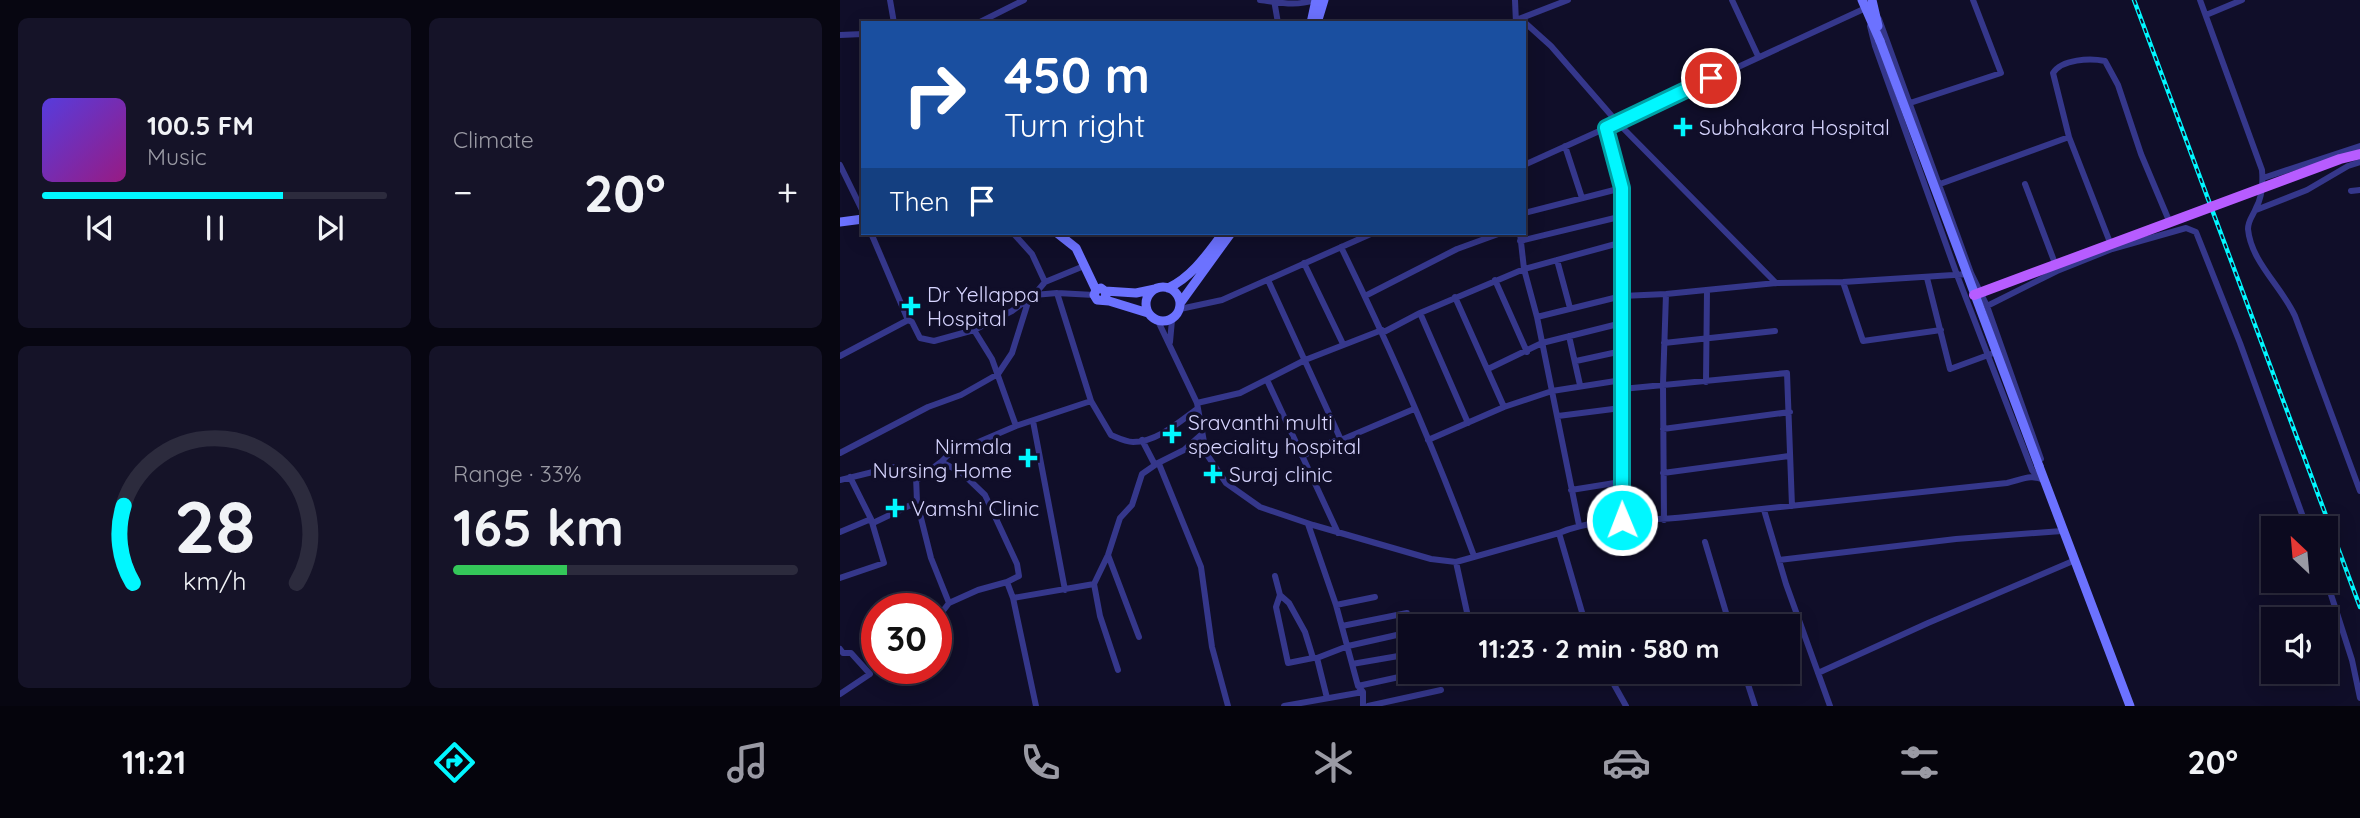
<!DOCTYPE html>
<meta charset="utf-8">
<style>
:root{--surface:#0c0a1f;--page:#151328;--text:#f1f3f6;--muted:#9a9aa4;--line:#2c2b3d;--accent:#01f7ff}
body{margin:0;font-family:Quicksand,sans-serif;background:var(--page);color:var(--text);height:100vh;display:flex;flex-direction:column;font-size:26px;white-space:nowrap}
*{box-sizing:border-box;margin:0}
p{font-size:23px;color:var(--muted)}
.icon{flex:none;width:38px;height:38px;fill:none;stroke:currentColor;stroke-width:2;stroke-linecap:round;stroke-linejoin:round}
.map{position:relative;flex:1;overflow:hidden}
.drawer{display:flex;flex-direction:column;gap:18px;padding:18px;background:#070611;width:840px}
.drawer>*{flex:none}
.guide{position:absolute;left:21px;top:21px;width:665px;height:214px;border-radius:0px;box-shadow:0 4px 18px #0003,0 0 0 2px var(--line);background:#1a4fa0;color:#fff;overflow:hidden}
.needle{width:46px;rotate:334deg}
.controls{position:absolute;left:1421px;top:516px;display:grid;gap:14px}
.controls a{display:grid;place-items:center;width:77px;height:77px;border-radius:0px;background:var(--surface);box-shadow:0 4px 18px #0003,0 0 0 2px var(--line);font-size:35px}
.speed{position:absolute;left:21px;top:593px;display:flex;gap:14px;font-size:35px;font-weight:700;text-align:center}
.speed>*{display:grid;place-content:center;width:91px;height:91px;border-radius:50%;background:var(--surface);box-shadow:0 4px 18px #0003,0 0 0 2px var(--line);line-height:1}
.speed .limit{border:10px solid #d22;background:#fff;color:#111}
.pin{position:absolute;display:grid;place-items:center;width:60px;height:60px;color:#fff;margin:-30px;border:4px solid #fff;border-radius:50%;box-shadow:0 2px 7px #0007}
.me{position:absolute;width:77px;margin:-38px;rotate:359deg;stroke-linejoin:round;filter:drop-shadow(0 0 5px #0008)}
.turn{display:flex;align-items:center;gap:24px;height:147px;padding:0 28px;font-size:32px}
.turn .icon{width:91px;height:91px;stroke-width:2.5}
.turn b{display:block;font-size:49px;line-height:60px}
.then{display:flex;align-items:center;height:66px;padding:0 28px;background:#0003;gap:14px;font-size:26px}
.big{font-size:52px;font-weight:800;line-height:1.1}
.drawer .card{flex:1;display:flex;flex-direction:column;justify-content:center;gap:10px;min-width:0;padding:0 24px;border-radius:10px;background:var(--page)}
.drawer .dial{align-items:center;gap:0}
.dial svg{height:182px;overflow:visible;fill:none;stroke:var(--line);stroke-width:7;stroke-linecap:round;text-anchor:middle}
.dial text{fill:var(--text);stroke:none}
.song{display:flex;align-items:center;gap:21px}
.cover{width:84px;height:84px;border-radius:10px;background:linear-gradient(135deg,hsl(250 70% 55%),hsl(310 70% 35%))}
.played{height:7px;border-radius:4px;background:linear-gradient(90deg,var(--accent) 70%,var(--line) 70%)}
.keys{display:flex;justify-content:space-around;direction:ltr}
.heat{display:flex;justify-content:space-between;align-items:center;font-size:38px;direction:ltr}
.charge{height:10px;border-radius:5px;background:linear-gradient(90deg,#34c759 33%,var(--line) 0)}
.drawer .tiles{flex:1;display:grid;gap:18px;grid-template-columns:repeat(2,1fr)}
.trip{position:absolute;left:558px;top:614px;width:402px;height:70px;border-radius:0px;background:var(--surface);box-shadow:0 4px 18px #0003,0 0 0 2px var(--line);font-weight:800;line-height:70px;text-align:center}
.menu{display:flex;height:112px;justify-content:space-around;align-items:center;background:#05040c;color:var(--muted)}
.menu .icon{width:49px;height:49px}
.menu .selected{color:var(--accent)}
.menu b{font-size:32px;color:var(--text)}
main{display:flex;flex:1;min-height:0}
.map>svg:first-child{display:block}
</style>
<main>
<section class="drawer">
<div class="tiles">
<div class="card">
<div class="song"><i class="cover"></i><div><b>100.5 FM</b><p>Music</p></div></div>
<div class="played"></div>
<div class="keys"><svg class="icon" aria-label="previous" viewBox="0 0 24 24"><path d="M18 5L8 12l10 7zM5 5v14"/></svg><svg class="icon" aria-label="pause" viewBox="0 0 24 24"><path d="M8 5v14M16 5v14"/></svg><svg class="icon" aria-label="next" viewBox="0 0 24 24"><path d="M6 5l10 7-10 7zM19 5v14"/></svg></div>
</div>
<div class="card"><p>Climate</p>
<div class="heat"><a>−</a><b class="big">20°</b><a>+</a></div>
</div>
<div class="card dial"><svg viewBox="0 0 100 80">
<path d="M14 69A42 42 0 1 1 86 69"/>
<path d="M14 69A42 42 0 0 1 10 35" stroke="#01f7ff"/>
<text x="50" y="56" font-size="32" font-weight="700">28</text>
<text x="50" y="72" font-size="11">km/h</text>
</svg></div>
<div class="card"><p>Range · 33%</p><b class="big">165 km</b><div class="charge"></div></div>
</div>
</section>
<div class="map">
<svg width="1520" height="706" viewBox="0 0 1520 706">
<rect width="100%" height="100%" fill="#100e29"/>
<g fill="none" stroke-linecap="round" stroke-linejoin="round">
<!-- minor -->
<path stroke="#35378b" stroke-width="6" d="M 50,0 L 54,23
M 420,0 C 438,2 455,7 474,0
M 434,0 L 438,23
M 675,0 L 676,23
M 892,0 L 918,56
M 1360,0 L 1422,170 C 1423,182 1422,197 1416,208 C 1413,216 1408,220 1408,229 C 1411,262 1442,287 1455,316 L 1520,491
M 1366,15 L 1402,0
M 681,19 L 711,46 L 777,122 L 936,283
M 1039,19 L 1131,273 L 1147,306 L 1201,459
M 676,20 L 728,0
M 138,23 L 184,0
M 1030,26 L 1035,46 L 1117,275 L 1192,470 L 1197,476
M 0,35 L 23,34
M 1070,103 L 1161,73 L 1133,0
M 766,128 L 1028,7
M 1229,137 L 1213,73 C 1222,59 1250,58 1265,61 L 1278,85 L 1301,154 L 1330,223
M 725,146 L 742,198
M 0,165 L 23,212
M 684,165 L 766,128 L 782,188 L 782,296 L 697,317
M 1423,178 L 1520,146
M 1100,184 L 1229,137 L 1271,245
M 1185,184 L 1216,266
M 1511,191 L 1520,190
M 1416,210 L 1467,190 L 1508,166 L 1520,162
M 684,213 L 782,188
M 31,233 L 68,320 L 72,322 L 80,338 L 94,341 L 134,330
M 173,233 L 192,254 L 205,282 L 194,295
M 680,233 L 684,269 L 697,317 L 739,525
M 680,241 L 783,216
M 501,247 C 550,347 595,450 634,556
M 717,260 L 730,308
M 464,263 L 503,344
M 1087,278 L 1110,369 L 1151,354
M 428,280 L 501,440 L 574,409
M 655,280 L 687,352
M 205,282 L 244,266
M 1003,282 L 1023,341 L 1101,330
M 217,293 L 194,295 L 172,311 L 134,330 L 152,359 L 176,426 L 251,401
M 254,295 L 217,293 L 251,401 L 271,435 C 278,438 286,442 293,442 C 317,442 339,422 357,409
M 525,296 L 617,249 L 661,233
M 1147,306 L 1217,271 L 1272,249 L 1346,228 L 1356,232 L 1400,343 L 1467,528
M 340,309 L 382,300 L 533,233
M 580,313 L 628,423
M 318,321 L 357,403 L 366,453 L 386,483 L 420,507 L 473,525 L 591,559 L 616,562 L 719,533
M 542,333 L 580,313 L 684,269 L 783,242
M 729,336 L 740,385
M 330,342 L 332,320
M 824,343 L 935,331
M 0,356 L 68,320
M 736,361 L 782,351
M 648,369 L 702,343 L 782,323
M 427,380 L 498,533
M 866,382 L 867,290
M 782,389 L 947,373 L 952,506
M 357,403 L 400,393 L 465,360 L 542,330
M 664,407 L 712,391 L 782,380
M 718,416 L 781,408
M 193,421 L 225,590
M 176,426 L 108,455 L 101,462 L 121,472 L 145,495 L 177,564 L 179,576 L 167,582 L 173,598 L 254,584 L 268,555 L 280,518 L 292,505 L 302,474 L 315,465 L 302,440
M 823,429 L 950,412
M 588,440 L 664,407 L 615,297
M 0,453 L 88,407 L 121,395 L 158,374 L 172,353 L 189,299
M 462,456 L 500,438
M 316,464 L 344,450 L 362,434
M 319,464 L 361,567 L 372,647 L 388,706
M 823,473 L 949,456
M 0,480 L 53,467 L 65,475 L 76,474 L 77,480 L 101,462
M 731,490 L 781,482
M 77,502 L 91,558 L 109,603
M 924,510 L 946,584 L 990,706
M 782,520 L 782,296 L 826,294 L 936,283 L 1003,282 L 1129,274
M 824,520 L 823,384 L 826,294
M 33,523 L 77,502 L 76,476
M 468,524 L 496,605 L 518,686 L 523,692 L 523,706
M 0,532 L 31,519 L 10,477
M 865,542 L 890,626
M 268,555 L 299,637
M 939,560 L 1116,539 L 1222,531
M 616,562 L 630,626
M 435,576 L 440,595 L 449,603 L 465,632 L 473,658 L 477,658
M 0,578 L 44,563 L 31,519
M 1486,579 L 1512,660 L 1520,698
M 254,584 L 260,616 L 278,670
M 440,595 L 436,607 L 448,663 L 473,658
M 173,598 L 196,706
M 496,605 L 535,597
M 96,620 L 109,603 L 138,590 L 167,582
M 502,626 L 567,613
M 746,626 L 719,533 C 760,516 804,522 846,517 C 953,506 1060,495 1167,483 C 1181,480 1192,473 1205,481
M 937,626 L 959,620
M 0,649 L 3,653 L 11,653 L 30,674 L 0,694
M 512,664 L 570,654
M 767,672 L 786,706
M 904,672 L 915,706
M 978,673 L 1088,623 L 1233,561
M 770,677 L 786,672
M 518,686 L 582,672
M 487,698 L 477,658 L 508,646 L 570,632
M 444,706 L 523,692
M 528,706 L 601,690"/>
<!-- secondary -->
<path stroke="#6c72ff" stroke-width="9" d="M 1022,0 L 1040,41
M 1032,0 L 1038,26
M 471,23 L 476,0
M 477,23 L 484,0
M 0,222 L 23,219
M 217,233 L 236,248 L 256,290
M306 304a17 17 0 1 1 34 0a17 17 0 1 1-34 0Z
M 328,288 C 352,277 368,253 383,233
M 265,291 L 296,293 L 315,289
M 263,300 L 266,297 L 265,291 L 261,288 L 256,290 L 254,295 L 257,300 L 269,301 L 308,313
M 341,302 L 391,233
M 1199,466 L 1290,706"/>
<!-- rail casing -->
<g stroke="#01f7ff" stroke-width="4.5">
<path id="rail" d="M 1294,0 L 1520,607"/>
</g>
<!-- rail -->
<use href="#rail" stroke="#100e29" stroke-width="2" stroke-dasharray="5" stroke-linecap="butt"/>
<!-- secondary-bridge -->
<path stroke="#6c72ff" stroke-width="9" d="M 1040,41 L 1199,466"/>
<!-- primary-bridge -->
<path stroke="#b75cff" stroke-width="10" d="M 1134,295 L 1500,159 L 1520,154"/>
</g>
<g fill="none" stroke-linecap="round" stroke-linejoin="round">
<!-- route casing -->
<g stroke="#01a1a6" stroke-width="18">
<path id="route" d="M 782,520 L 782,188 L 766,128 L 871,78"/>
</g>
<!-- route -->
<use href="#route" stroke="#01f7ff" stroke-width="12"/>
</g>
<!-- markers -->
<g fill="#01f7ff" stroke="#100e29" stroke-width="2.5">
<path d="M839.5 116.5h7v7h7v7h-7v7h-7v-7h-7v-7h7z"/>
<path d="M67.5 295.5h7v7h7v7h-7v7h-7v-7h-7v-7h7z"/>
<path d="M328.5 423.5h7v7h7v7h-7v7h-7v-7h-7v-7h7z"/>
<path d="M184.5 447.5h7v7h7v7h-7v7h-7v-7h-7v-7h7z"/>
<path d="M369.5 463.5h7v7h7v7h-7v7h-7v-7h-7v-7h7z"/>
<path d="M51.5 497.5h7v7h7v7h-7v7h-7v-7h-7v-7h7z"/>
</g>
<g text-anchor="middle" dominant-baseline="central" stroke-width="7" stroke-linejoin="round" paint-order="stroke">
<!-- poi labels -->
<g font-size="21" fill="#d7d5ff" stroke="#100e29" text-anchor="start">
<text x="859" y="127">Subhakara Hospital</text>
<text x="87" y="294">Dr Yellappa<tspan x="87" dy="24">Hospital</tspan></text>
<text x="348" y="422">Sravanthi multi<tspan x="348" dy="24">speciality hospital</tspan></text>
<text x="172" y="446" text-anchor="end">Nirmala<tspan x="172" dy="24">Nursing Home</tspan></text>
<text x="389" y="474">Suraj clinic</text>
<text x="71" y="508">Vamshi Clinic</text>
</g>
</g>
</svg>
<div class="controls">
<a><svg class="needle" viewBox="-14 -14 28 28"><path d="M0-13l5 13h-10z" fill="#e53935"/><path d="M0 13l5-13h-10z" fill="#9a9aa4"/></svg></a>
<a><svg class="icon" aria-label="sound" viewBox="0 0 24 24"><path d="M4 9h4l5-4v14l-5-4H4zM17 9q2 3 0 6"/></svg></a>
</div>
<div class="speed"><div class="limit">30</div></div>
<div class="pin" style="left:871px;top:78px;background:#d93025"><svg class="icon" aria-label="arrive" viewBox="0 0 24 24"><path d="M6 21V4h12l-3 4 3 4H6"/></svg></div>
<svg class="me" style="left:782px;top:520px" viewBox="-20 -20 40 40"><circle r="17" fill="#01f7ff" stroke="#fff" stroke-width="3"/><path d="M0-11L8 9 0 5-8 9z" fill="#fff"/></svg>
<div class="trip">11:23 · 2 min · 580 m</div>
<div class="guide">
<div class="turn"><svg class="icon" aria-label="right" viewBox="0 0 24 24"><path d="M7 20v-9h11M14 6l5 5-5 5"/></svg><div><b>450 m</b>Turn right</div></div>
<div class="then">Then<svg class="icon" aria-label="arrive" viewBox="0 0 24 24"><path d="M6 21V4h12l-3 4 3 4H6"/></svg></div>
</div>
</div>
</main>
<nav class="menu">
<b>11:21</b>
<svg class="icon selected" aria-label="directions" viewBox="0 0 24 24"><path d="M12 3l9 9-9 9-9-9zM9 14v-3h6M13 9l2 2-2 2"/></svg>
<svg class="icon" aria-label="music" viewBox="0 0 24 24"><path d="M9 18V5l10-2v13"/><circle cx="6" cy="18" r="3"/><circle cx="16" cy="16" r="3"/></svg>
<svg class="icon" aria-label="phone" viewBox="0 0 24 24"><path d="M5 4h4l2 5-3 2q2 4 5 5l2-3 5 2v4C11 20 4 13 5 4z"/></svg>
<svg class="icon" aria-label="climate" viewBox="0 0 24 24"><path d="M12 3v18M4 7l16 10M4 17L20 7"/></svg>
<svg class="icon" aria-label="car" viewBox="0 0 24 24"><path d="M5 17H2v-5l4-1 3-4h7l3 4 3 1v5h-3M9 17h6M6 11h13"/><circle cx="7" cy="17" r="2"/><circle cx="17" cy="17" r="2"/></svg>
<svg class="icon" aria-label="filters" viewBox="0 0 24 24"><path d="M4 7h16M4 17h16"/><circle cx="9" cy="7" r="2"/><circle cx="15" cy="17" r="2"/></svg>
<b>20°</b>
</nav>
